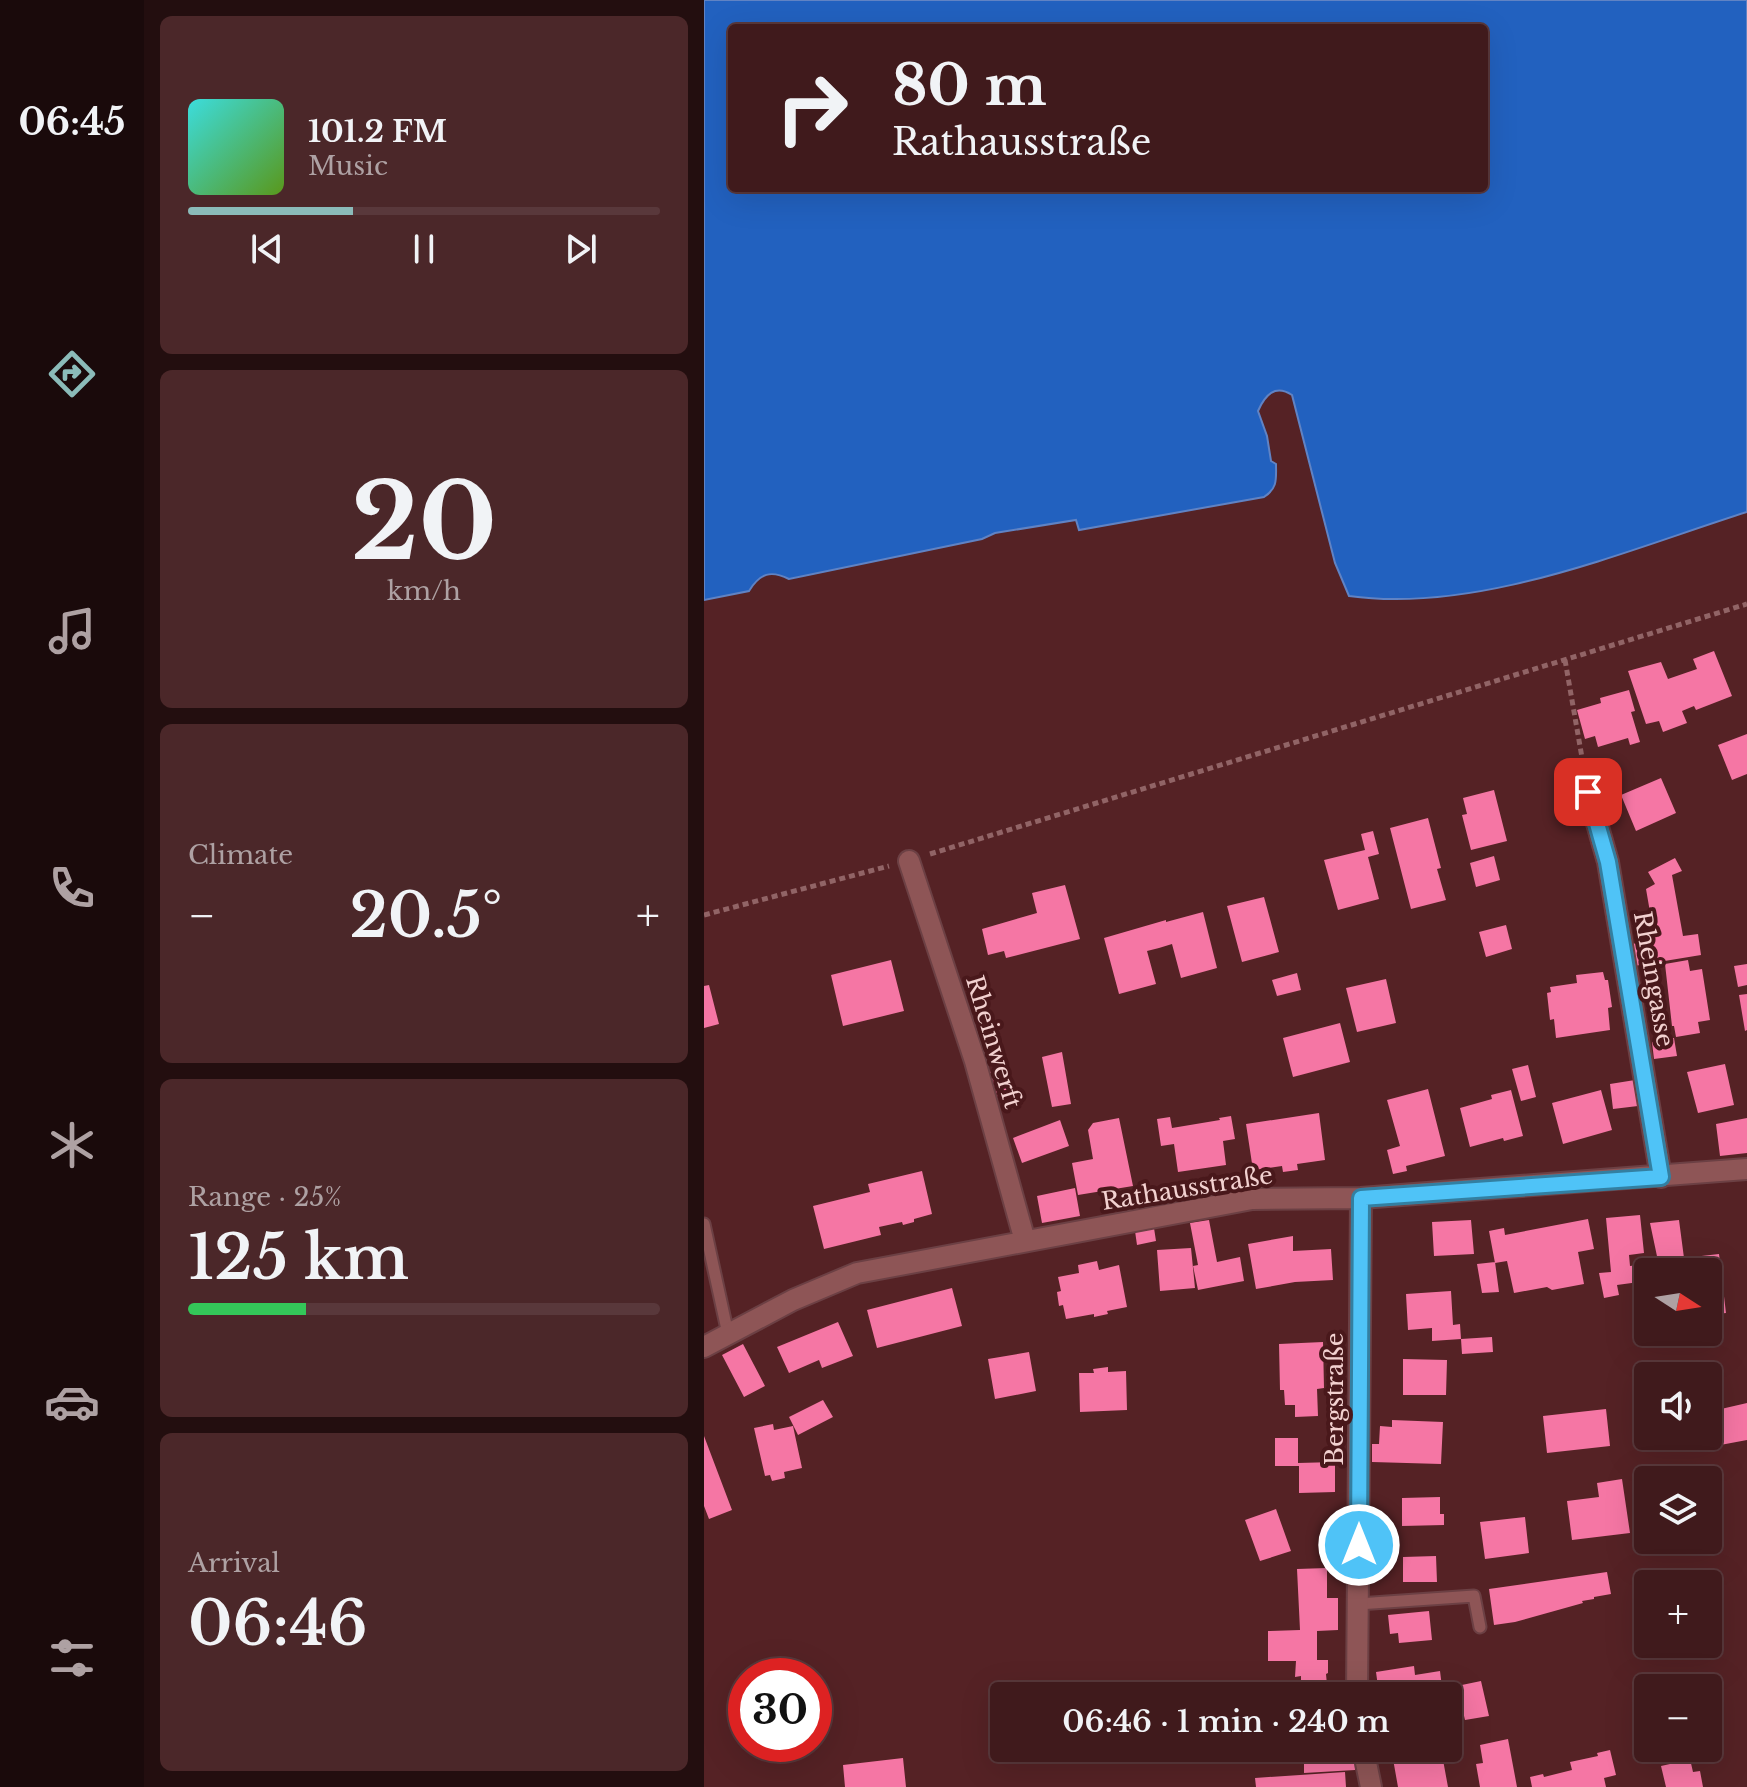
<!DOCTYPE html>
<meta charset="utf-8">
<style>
:root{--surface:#401a1c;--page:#4b2729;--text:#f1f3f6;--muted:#aea1a3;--line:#59383b;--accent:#8bbbb9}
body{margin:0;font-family:"Libre Baskerville",serif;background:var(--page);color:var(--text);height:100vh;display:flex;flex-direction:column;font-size:30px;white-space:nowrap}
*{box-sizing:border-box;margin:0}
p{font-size:26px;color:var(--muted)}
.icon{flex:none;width:44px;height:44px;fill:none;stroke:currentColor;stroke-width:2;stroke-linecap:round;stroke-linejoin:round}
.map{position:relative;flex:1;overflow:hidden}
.sheet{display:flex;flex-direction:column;gap:16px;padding:16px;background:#230e0f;width:560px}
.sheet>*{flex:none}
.top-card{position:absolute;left:24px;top:24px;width:760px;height:168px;border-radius:8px;box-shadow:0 8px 32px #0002,0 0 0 2px var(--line);background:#401a1c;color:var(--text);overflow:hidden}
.needle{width:52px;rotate:102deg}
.tools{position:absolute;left:930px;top:1258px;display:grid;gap:16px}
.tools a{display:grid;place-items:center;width:88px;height:88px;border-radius:8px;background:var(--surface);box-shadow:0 8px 32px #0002,0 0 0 2px var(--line);font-size:40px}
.speed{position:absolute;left:24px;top:1658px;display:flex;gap:16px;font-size:40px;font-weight:700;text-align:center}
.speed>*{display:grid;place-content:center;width:104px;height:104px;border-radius:50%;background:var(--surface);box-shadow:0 8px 32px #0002,0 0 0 2px var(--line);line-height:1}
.speed .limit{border:12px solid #d22;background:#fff;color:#111}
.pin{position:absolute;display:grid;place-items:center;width:68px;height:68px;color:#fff;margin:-34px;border-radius:16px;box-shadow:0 4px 12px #0006}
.me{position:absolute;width:88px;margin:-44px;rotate:0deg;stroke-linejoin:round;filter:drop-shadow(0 0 6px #0008)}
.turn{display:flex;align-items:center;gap:28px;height:168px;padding:0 32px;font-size:36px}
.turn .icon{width:104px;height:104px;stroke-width:2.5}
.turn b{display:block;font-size:56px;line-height:68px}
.big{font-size:60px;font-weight:600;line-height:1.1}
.sheet .widget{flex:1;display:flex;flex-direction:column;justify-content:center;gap:12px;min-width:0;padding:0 28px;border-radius:12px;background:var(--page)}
.sheet .dial{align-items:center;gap:0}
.dial b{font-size:104px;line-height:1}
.song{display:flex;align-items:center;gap:24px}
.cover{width:96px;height:96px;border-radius:12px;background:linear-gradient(135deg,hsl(180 70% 55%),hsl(90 70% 35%))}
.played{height:8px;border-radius:4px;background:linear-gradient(90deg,var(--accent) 35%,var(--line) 35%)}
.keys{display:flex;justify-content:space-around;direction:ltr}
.heat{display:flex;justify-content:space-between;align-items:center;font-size:44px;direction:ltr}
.charge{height:12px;border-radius:6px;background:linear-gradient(90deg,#34c759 25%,var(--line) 0)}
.trip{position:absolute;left:286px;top:1682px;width:472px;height:80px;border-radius:8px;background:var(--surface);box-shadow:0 8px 32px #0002,0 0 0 2px var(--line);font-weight:600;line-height:80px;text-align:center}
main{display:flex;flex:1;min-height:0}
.dock{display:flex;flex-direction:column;width:144px;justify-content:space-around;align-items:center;background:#1a0a0b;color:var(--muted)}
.dock .icon{width:56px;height:56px}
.dock .selected{color:var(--accent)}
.dock b{font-size:36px;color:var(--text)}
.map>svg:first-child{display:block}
</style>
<main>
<nav class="dock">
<b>06:45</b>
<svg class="icon selected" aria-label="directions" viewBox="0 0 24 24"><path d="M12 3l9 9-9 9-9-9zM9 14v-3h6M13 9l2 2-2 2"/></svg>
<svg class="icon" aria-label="music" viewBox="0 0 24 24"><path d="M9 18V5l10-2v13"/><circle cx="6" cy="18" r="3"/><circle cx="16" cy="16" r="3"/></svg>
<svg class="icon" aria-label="phone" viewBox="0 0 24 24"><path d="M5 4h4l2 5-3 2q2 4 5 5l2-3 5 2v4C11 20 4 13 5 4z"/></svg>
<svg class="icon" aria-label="climate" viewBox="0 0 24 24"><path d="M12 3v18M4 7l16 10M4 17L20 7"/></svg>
<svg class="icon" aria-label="car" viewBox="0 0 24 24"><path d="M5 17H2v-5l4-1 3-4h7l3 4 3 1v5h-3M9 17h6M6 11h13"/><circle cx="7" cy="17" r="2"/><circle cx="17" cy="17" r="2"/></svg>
<svg class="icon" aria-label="filters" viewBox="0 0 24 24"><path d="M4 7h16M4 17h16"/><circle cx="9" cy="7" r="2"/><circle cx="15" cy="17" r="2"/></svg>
</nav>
<section class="sheet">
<div class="widget">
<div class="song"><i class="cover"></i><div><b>101.2 FM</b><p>Music</p></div></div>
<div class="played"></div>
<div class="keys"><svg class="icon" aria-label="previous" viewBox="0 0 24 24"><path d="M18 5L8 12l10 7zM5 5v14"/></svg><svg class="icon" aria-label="pause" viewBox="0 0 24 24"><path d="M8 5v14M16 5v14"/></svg><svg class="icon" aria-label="next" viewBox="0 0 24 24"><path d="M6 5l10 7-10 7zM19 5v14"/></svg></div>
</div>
<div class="widget dial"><b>20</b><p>km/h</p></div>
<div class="widget"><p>Climate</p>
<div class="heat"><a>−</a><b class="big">20.5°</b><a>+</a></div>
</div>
<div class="widget"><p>Range · 25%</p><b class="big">125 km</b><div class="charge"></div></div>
<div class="widget"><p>Arrival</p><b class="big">06:46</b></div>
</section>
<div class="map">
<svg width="1043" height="1787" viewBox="0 0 1043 1787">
<rect width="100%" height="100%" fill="#552225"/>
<!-- water -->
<path fill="#2261bf" stroke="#6083c4" stroke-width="2" fill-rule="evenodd" d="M 0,0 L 1043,0 L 1043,512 C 920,551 774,614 645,596 L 631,563 L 588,395 C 571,384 561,395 554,411 L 563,436 L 567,461 L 572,464 C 572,479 574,488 560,497 L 375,530 L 372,520 L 291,533 L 278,539 L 85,579 C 67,570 56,573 45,591 L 0,600 ZM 28,28 L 780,28 L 780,188 L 28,188 Z"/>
<!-- building -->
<path fill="#f576a4" d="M 1010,651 L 1028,696 L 992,710 L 990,706 L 978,711 L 983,723 L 959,732 L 955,721 L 942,724 L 924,671 L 957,662 L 964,679 L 993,669 L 989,659 Z
M 925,690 L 931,711 L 927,712 L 936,742 L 926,745 L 924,738 L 894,747 L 891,736 L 881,739 L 873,710 L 897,703 L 896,698 Z
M 1043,734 L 1043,774 L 1028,780 L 1014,745 Z
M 957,778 L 972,813 L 932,831 L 917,795 Z
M 790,790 L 803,841 L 767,850 L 758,815 L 763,814 L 759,798 Z
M 724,818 L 737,868 L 733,869 L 742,900 L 707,909 L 686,828 Z
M 669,831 L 675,854 L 664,857 L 675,899 L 634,910 L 620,860 L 661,850 L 657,834 Z
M 790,856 L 796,880 L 772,887 L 766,863 Z
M 971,858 L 978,871 L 968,875 L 979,936 L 994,934 L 997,955 L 930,966 L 927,944 L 951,941 L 942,889 L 951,884 L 944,872 Z
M 361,885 L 376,939 L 302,958 L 300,951 L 284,955 L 278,929 L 333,913 L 328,893 Z
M 560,897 L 575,952 L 538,962 L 523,906 Z
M 499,912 L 513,968 L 477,978 L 468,944 L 455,948 L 443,951 L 452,984 L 415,994 L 400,938 L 462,920 L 462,922 Z
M 802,925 L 808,949 L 782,957 L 775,932 Z
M 187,960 L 200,1011 L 139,1026 L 127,975 Z
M 984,960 L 986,971 L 998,969 L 1006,1020 L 994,1022 L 996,1033 L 972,1037 L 970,1026 L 968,1026 L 961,964 Z
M 1043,964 L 1043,985 L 1034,987 L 1030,966 Z
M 899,972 L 901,980 L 904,980 L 908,1007 L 904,1008 L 906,1030 L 852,1038 L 850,1019 L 846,1020 L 843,993 L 847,992 L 846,987 L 873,983 L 872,975 Z
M 593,973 L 597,990 L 573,996 L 568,980 Z
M 682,979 L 692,1023 L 653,1032 L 642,988 Z
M 5,985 L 15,1024 L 0,1028 L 0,986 Z
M 1043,994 L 1043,1030 L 1041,1031 L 1035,995 Z
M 636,1023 L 646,1062 L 589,1077 L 579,1038 Z
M 970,1038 L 973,1056 L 950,1059 L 948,1042 Z
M 358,1052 L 367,1104 L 348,1107 L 338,1057 Z
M 1021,1064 L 1030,1105 L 994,1113 L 983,1072 Z
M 824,1065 L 832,1097 L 817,1101 L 808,1069 Z
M 302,1067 L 310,1092 L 294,1097 L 286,1072 Z
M 931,1080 L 934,1106 L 909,1109 L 906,1084 Z
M 724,1089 L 741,1156 L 702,1166 L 703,1171 L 689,1174 L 683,1150 L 696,1146 L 683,1100 Z
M 807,1090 L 819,1136 L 800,1141 L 799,1138 L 766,1147 L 756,1108 L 788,1099 L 787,1095 Z
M 897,1090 L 908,1130 L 859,1144 L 848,1103 Z
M 615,1113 L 621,1160 L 593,1164 L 594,1170 L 579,1172 L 578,1166 L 549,1170 L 542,1124 Z
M 527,1116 L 531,1139 L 519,1141 L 522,1165 L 474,1172 L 470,1144 L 457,1146 L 453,1119 L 466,1117 L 468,1128 L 516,1120 L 515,1118 Z
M 415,1118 L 429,1186 L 374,1195 L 368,1163 L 389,1159 L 384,1130 L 389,1123 Z
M 1043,1118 L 1043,1153 L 1016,1156 L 1012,1124 Z
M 356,1120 L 365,1146 L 318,1163 L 309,1138 Z
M 218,1171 L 228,1214 L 210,1219 L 210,1222 L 199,1225 L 198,1222 L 175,1227 L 177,1235 L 120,1249 L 109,1206 L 166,1192 L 164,1184 Z
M 371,1188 L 376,1216 L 338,1223 L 333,1196 Z
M 936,1215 L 940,1253 L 925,1255 L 926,1266 L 934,1265 L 935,1282 L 913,1285 L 915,1295 L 900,1298 L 895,1273 L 907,1272 L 902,1218 Z
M 884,1219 L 890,1249 L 874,1252 L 880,1284 L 848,1290 L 843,1287 L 810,1293 L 803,1261 L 791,1263 L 785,1231 L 800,1228 L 801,1235 Z
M 505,1220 L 513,1262 L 536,1257 L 540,1281 L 494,1290 L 489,1266 L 494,1265 L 486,1223 Z
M 767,1220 L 770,1254 L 730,1256 L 728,1222 Z
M 975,1220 L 980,1258 L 1015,1254 L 1022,1313 L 1004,1315 L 1004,1272 L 975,1272 L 973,1259 L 954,1261 L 946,1223 Z
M 450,1228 L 452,1241 L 433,1245 L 431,1231 Z
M 589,1236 L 589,1251 L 627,1249 L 629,1280 L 591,1282 L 552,1289 L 544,1244 Z
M 487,1248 L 491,1288 L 456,1291 L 453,1250 Z
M 393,1261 L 395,1270 L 415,1265 L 423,1307 L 403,1311 L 404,1314 L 390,1317 L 390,1314 L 362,1319 L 359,1305 L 355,1306 L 353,1292 L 357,1291 L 354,1277 L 375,1273 L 374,1265 Z
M 791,1262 L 795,1292 L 778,1293 L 773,1264 Z
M 248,1288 L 258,1326 L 173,1348 L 163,1310 Z
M 747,1291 L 749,1325 L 756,1324 L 757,1339 L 728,1341 L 728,1328 L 704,1330 L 702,1294 Z
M 134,1322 L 149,1356 L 118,1368 L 115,1360 L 85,1373 L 73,1347 Z
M 788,1337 L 789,1352 L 758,1354 L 757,1339 Z
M 619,1342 L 620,1388 L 613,1389 L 614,1416 L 591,1417 L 591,1405 L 581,1405 L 580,1390 L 576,1390 L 575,1344 Z
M 39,1344 L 61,1386 L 40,1397 L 18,1355 Z
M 325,1352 L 332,1391 L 291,1399 L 284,1359 Z
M 699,1359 L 743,1360 L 742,1395 L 699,1395 Z
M 404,1367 L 404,1372 L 422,1371 L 423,1410 L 376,1412 L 375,1373 L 390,1373 L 389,1369 Z
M 119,1400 L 129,1417 L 94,1435 L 85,1417 Z
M 1043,1403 L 1043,1440 L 1011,1446 L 1004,1412 Z
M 902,1409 L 906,1446 L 843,1453 L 839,1416 Z
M 688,1420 L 739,1422 L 737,1464 L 668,1462 L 668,1444 L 675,1444 L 676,1426 L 688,1427 Z
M 69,1424 L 70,1430 L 89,1426 L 98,1468 L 80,1472 L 81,1478 L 68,1481 L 66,1475 L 61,1476 L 50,1428 Z
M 0,1436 L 28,1510 L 5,1519 L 0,1506 Z
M 571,1438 L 594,1438 L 594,1463 L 631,1462 L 631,1492 L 595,1493 L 595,1466 L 571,1466 Z
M 918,1479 L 926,1533 L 868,1540 L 863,1501 L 895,1497 L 893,1483 Z
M 736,1497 L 736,1514 L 740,1514 L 740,1525 L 698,1526 L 698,1498 Z
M 572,1509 L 587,1551 L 556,1561 L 541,1520 Z
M 821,1517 L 825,1553 L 781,1559 L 776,1522 Z
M 732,1556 L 733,1582 L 699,1582 L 699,1557 Z
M 623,1568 L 623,1598 L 634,1598 L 634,1630 L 613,1631 L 613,1660 L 624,1660 L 624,1673 L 622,1674 L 624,1696 L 578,1696 L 576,1683 L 597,1681 L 597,1676 L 591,1677 L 592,1661 L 564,1661 L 564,1631 L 596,1630 L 593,1569 Z
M 903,1572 L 907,1594 L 890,1597 L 890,1599 L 878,1601 L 879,1603 L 811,1622 L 790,1625 L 785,1589 Z
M 725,1611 L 728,1640 L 695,1643 L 694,1633 L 686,1634 L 684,1615 Z
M 710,1666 L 711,1675 L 736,1671 L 738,1687 L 717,1690 L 718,1696 L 675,1694 L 672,1672 Z
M 777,1681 L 785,1716 L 761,1720 L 753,1686 Z
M 1013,1704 L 1018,1727 L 1004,1730 L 1004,1706 Z
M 804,1739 L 813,1787 L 776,1787 L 772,1764 L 779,1763 L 776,1745 Z
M 1004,1740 L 1009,1755 L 986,1759 L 989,1772 L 996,1771 L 999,1787 L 962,1787 L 957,1766 L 966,1764 L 962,1748 L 1004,1748 Z
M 573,1748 L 604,1748 L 604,1756 L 650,1753 L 651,1770 L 600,1773 L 600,1755 L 574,1756 Z
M 737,1749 L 744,1787 L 694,1787 L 689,1759 Z
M 906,1750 L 912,1775 L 900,1778 L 902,1787 L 828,1787 L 826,1777 L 839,1774 L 840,1777 L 868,1770 L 866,1762 L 894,1756 L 893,1753 Z
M 199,1758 L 202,1787 L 141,1787 L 139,1765 Z
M 641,1772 L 642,1787 L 552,1787 L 551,1778 Z"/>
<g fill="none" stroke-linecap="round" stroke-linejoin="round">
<!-- lane casing -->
<g stroke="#6c4044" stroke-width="15">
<path id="lane" d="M 0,1224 L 24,1334
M 654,1604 L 770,1596 L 776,1627"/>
</g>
<!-- street casing -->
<g stroke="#6c4044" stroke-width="24">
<path id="street" d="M 884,792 L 904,862 L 957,1177
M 205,861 L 271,1061 L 321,1241
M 0,1347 L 89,1300 L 153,1273 L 548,1199 L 657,1198 L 1043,1169
M 653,1696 L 657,1198
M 659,1748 L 667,1787"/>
</g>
<!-- path -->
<path stroke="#916466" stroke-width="5" stroke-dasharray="6 4" stroke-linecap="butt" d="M 861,660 L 880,769
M 226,854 L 1043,604
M 0,915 L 185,866"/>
<!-- lane -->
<use href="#lane" stroke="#8e5556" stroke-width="11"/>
<!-- street -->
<use href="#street" stroke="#8e5556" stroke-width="20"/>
</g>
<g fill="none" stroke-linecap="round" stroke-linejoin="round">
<!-- route casing -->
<g stroke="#337fa1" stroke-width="20">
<path id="route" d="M 655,1545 L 657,1198 L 957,1177 L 904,862 L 884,792"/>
</g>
<!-- route -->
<use href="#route" stroke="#4fc3f7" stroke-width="14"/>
</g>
<g text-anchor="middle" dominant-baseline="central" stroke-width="8" stroke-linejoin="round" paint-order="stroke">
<!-- street labels -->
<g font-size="24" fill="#f2d1d0" stroke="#49181b">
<text transform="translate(950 979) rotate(80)">Rheingasse</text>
<text transform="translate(290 1042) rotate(73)">Rheinwerft</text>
<text transform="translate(483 1188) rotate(-9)">Rathausstraße</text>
<text transform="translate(630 1399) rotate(-90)">Bergstraße</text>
</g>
</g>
</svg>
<div class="tools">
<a><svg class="needle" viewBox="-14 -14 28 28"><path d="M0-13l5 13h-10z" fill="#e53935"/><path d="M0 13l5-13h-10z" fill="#aea1a3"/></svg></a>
<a><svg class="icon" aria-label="sound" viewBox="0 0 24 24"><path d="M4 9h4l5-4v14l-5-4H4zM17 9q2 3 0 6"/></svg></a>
<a><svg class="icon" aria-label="layers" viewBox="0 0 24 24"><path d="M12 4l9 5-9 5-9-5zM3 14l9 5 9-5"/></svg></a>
<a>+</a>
<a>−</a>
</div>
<div class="speed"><div class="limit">30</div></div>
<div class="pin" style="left:884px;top:792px;background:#d93025"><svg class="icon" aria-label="arrive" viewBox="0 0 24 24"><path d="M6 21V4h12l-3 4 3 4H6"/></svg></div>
<svg class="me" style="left:655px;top:1545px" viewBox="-20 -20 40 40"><circle r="17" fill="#4fc3f7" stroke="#fff" stroke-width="3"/><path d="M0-11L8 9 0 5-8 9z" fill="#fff"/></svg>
<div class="trip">06:46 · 1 min · 240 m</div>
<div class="top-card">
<div class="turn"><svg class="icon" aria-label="right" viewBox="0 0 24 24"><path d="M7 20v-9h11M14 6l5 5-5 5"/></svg><div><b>80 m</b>Rathausstraße</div></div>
</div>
</div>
</main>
